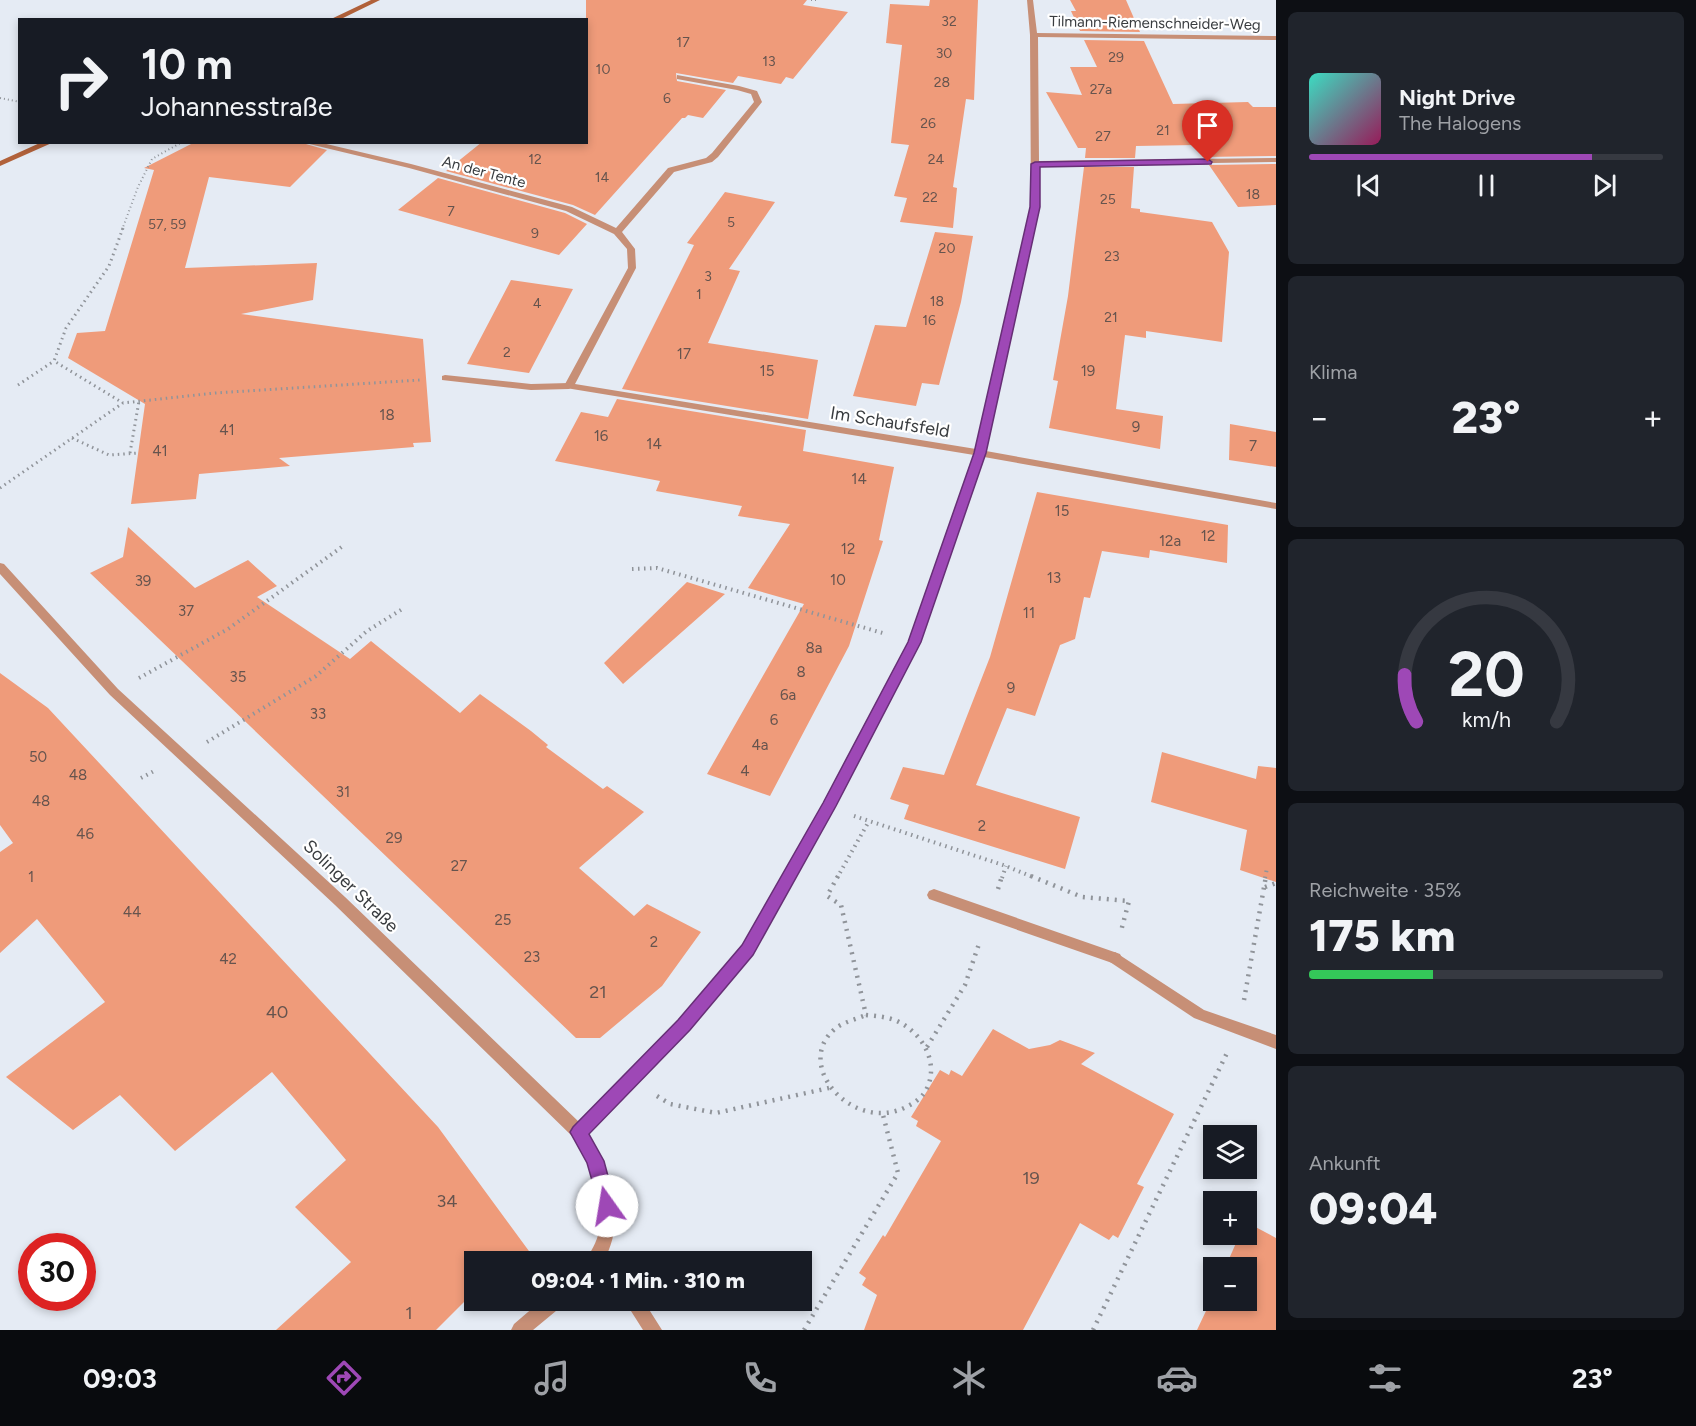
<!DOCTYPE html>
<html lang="de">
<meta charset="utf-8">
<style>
:root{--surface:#171b24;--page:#20242c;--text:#f1f3f6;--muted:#9ea1a6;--line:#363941;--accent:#9e48b6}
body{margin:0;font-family:Figtree,sans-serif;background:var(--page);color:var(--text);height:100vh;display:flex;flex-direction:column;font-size:22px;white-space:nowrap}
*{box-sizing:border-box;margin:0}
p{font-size:20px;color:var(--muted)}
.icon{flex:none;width:33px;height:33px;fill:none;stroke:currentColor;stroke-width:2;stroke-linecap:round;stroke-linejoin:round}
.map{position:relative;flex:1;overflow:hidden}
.side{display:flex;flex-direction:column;gap:12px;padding:12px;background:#0d0f14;width:420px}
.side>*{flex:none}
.hud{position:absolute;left:18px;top:18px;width:570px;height:126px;border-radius:0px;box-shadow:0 3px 9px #0003;background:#171b24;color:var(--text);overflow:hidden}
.controls{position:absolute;left:1203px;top:1125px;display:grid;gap:12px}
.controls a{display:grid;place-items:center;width:54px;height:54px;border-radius:0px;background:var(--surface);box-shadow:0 3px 9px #0003;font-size:30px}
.speed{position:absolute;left:18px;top:1233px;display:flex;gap:12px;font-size:30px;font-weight:700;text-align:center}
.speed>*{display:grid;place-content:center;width:78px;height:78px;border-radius:50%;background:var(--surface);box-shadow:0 3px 9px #0003;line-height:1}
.speed .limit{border:9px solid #d22;background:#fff;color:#111}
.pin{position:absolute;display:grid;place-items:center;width:51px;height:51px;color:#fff;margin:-62px -26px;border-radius:50% 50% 50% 0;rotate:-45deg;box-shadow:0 0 6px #0007}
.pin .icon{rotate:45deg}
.me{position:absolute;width:66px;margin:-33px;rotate:347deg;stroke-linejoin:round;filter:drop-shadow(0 0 4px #0008)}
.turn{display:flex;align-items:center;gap:21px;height:126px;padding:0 24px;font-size:27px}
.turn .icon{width:78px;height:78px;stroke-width:2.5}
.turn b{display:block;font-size:42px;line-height:51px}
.big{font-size:45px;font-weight:800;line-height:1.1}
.side .tile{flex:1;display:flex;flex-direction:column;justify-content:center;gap:9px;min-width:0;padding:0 21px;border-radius:9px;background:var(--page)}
.side .dial{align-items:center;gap:0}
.dial svg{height:156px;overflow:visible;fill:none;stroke:var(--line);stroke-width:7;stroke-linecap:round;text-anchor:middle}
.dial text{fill:var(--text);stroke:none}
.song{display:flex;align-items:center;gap:18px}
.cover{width:72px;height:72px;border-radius:9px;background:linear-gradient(135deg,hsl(170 70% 55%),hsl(330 70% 35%))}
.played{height:6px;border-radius:3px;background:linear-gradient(90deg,var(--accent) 80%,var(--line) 80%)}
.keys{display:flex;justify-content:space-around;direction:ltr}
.heat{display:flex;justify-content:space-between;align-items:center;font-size:33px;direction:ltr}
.charge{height:9px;border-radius:4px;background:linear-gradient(90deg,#34c759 35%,var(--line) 0)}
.trip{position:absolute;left:464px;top:1251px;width:348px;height:60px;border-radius:0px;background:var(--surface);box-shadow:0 3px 9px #0003;font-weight:800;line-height:60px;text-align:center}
.menu{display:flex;height:96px;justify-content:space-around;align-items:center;background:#090b0e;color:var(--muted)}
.menu .icon{width:42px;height:42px}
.menu .current{color:var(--accent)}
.menu b{font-size:27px;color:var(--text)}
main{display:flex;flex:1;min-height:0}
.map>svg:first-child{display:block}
</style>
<main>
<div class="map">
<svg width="1276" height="1330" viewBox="0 0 1276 1330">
<rect width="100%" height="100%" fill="#e5ebf4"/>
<!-- building -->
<path fill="#ef9b7a" d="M 586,0 L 807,0 L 803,5 L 848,12 L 793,79 L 786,77 L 781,84 L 738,76 L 733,83 L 676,73 L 677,81 L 726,90 L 703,118 L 688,115 L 685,118 L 682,118 L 595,215 L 573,205 L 446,171 L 482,142 L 586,142 Z
M 930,0 L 978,0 L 974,100 L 966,99 L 953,187 L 957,188 L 953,228 L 900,222 L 907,198 L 894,196 L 909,145 L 891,143 L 902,45 L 886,43 L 890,4 L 929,6 Z
M 1070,0 L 1126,0 L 1140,32 L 1080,31 L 1071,11 L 1076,11 Z
M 1084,40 L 1144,41 L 1173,104 L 1248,102 L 1253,107 L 1276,107 L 1276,156 L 1203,157 L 1195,145 L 1136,146 L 1135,158 L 1085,158 L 1086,148 L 1078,148 L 1046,92 L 1082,95 L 1070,67 L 1097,67 Z
M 195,142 L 299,142 L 327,150 L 290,187 L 209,177 L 185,268 L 317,263 L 313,300 L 241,314 L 423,339 L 431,442 L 413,443 L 414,447 L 279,458 L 290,466 L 199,474 L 196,499 L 131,504 L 145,404 L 68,358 L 77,333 L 105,331 L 154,170 L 144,168 Z
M 1276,164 L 1276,205 L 1238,207 L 1209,165 Z
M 1084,167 L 1134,167 L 1131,208 L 1140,209 L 1140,212 L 1212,222 L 1229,252 L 1222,342 L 1146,331 L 1146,338 L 1125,335 L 1116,409 L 1163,416 L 1160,449 L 1049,428 L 1058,381 L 1053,380 L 1068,296 Z
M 438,178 L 565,213 L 587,224 L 559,255 L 398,210 Z
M 725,192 L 775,202 L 729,269 L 740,271 L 708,343 L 818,360 L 808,419 L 622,389 L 694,245 L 687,243 Z
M 935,232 L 973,236 L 961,302 L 939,385 L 922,383 L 916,406 L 853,396 L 875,325 L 906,327 Z
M 511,280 L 573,289 L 529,373 L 467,364 Z
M 617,399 L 806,430 L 803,451 L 894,467 L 879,540 L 883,541 L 849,646 L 770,796 L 707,774 L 804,604 L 748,588 L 790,524 L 738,516 L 742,506 L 656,491 L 660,481 L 555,461 L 581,412 L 608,417 Z
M 1230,424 L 1276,432 L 1276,467 L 1229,460 Z
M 1037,492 L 1228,525 L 1227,563 L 1150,550 L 1149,558 L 1102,551 L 1090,598 L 1084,597 L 1075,639 L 1060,645 L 1035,716 L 1007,708 L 976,785 L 1080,817 L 1065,869 L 904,819 L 909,805 L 890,799 L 903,767 L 944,775 L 990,657 Z
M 128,527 L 195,588 L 248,560 L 277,586 L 257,597 L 350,659 L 371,641 L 460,713 L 480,694 L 531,731 L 548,745 L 546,747 L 603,789 L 607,786 L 644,812 L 579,868 L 634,916 L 647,904 L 701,932 L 662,986 L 600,1038 L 576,1038 L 90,573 L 123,557 Z
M 687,582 L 725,594 L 623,684 L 604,663 Z
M 0,673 L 48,708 L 438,1127 L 537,1262 L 474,1262 L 474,1300 L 483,1300 L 476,1306 L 469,1297 L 436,1330 L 276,1330 L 351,1262 L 295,1207 L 346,1160 L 272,1072 L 175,1151 L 120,1095 L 73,1130 L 6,1077 L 105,1002 L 37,919 L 0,953 L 0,852 L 13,843 L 0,825 Z
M 1162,752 L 1256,779 L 1258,766 L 1276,768 L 1276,882 L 1240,870 L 1247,830 L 1151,802 Z
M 993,1029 L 1029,1049 L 1050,1045 L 1060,1040 L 1095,1053 L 1081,1064 L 1174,1114 L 1137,1184 L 1144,1187 L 1118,1238 L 1113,1235 L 1109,1240 L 1080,1223 L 1023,1330 L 864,1330 L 877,1295 L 862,1285 L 866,1278 L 859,1273 L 883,1235 L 885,1237 L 941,1141 L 916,1126 L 918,1121 L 911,1117 L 940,1070 L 949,1075 L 951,1070 L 962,1076 Z
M 1246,1222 L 1276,1238 L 1276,1330 L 1197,1330 L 1214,1294 L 1214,1300 L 1246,1300 L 1246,1268 L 1225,1268 L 1240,1234 L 1246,1234 Z"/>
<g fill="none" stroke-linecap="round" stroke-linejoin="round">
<!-- path-far3 -->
<path stroke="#90949a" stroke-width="2" stroke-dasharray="1 3" stroke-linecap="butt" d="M 811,0 L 819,0
M 0,98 L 20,102
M 122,230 L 138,187 L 152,159 L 182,142"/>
<!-- path-far2 -->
<path stroke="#90949a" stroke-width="3" stroke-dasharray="1.5 4" stroke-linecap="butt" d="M 123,228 L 109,266 L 66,328 L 54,361 L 123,403
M 18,385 L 54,361
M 72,438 L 109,455 L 138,453
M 130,453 L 139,401
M 0,488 L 123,403 L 215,393 L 420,380"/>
<!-- path-far1 -->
<path stroke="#90949a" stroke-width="4" stroke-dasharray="1.5 4.5" stroke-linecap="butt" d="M 632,569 L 657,568 L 886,634
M 139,678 L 228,629 L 343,546
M 207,742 L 316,676 L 367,631 L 404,608
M 141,778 L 156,770
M 854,816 L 1006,866 L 1035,878
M 837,878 L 869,821
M 1002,878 L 1006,866
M 1265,878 L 1267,868"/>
<!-- path -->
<path stroke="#90949a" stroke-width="4.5" stroke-dasharray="2 6" stroke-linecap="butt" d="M 838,876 L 827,896 L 841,905 L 866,1015
M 1031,876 L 1082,897 L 1129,901 L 1121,931
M 1265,887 L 1276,883
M 998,889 L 1002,876
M 1244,1000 L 1266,876
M 866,1015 C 877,1016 888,1017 897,1021 C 923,1033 940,1064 926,1090 C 922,1098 914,1103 906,1107 C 853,1134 791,1064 836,1028 C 844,1022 857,1019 866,1015 Z
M 927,1047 L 965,985 L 980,941
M 657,1096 L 670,1104 L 716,1113 L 829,1088
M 804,1330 L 898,1173 L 883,1115
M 1093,1330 L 1227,1053"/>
<!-- lane -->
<path fill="#c78f76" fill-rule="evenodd" d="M 445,375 L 531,384 L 569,383 L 574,386 L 569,389 L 531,390 L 442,380 L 442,376 Z
M 934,889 L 1120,954 L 1122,958 L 1120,962 L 1115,964 L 929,899 L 927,895 L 929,891 Z"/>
<!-- street -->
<path fill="#c78f76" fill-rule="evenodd" d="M 1027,0 L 1033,0 L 1037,33 L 1276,36 L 1276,40 L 1038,37 L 1039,161 L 1276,158 L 1276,162 L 1039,166 L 1039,207 L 986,451 L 1276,503 L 1276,509 L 984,457 L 920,642 L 835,806 L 753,954 L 689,1030 L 588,1133 C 610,1174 628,1218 603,1262 L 586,1262 C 590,1251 597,1243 599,1231 C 605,1198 589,1165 573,1137 L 335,905 L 110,695 L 0,574 L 0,563 L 4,564 L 118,689 L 345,897 L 579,1122 L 679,1020 L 743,946 L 823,803 L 908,642 L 974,455 L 566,388 L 564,386 L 628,268 L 627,249 L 614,234 L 566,211 L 409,168 L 301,142 L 318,142 L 411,164 L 572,207 L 616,228 L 668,168 L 706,158 L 712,153 L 754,102 L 751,94 L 737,90 L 677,79 L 677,75 L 739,86 L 757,91 L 762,102 L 718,157 L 712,162 L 674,172 L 622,232 L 635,249 L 636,268 L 575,384 L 976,449 L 1031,207 L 1030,35 Z
M 1115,952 L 1204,1010 L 1276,1035 L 1276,1049 L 1194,1018 L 1110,962 L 1108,958 L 1110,954 Z
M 542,1300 L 564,1300 L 562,1306 L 533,1330 L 511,1330 L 514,1324 Z
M 624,1300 L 643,1300 L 662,1330 L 643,1330 Z"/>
<!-- secondary -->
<path fill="#b1613a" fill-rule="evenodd" d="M 371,0 L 380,0 L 339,20 L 329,20 Z
M 42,142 L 54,142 L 0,166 L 0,161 Z"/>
</g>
<!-- route -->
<path fill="#9e48b6" stroke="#672f76" stroke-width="1.5" d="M 1208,159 L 1212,162 L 1211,164 L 1040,167 L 1040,207 L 986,453 L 921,642 L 836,806 L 753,955 L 690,1030 L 589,1134 L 604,1161 L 616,1206 L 614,1212 L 607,1215 L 601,1212 L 587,1163 L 570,1132 L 573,1127 L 678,1020 L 742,945 L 823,803 L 908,642 L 974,453 L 1030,207 L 1031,164 L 1035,162 Z"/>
<g text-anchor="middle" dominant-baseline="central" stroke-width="4.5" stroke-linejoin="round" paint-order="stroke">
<!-- far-number labels -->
<g font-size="14" fill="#66544e">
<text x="949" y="21">32</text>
<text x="683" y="42">17</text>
<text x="944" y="53">30</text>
<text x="1116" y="57">29</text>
<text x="769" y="61">13</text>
<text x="603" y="69">10</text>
<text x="942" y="82">28</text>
<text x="1101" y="89">27a</text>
<text x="667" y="98">6</text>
<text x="928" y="123">26</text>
<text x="1163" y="130">21</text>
<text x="1103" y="136">27</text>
<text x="535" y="159">12</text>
<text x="936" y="159">24</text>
<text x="602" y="177">14</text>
<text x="1253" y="194">18</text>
<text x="930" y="197">22</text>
<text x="1108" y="199">25</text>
<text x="451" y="211">7</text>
<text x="731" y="222">5</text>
<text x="167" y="224">57, 59</text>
<text x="535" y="233">9</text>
<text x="947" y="248">20</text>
<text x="1112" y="256">23</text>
<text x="708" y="276">3</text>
<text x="699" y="294">1</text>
<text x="937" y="301">18</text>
<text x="537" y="303">4</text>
<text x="1111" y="317">21</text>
<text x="929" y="320">16</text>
<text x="507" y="352">2</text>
</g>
<!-- far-street labels -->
<g font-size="15" fill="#393c3f" stroke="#fff">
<text transform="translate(1155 23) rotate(1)">Tilmann-Riemenschneider-Weg</text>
<text transform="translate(484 172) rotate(15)">An der Tente</text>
</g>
<!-- number labels -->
<g font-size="15" fill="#66544e">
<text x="684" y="354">17</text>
<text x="767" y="371">15</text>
<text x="1088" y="371">19</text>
<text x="387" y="415">18</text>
<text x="1136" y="427">9</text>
<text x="227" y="430">41</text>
<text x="601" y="436">16</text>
<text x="654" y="444">14</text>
<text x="1253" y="446">7</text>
<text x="160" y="451">41</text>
<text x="859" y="479">14</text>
<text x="1062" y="511">15</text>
<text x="1208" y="536">12</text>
<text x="1170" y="541">12a</text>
<text x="848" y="549">12</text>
<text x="1054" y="578">13</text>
<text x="838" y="580">10</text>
<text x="143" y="581">39</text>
<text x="186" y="611">37</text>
<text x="1029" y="613">11</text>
<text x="814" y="648">8a</text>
<text x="801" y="672">8</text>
<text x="238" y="677">35</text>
<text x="1011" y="688">9</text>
<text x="788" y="695">6a</text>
<text x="318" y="714">33</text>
<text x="774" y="720">6</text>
<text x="760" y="745">4a</text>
<text x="38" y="757">50</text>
<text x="745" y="771">4</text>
<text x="78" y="775">48</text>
<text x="343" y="792">31</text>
<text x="41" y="801">48</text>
<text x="982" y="826">2</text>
<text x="85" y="834">46</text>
<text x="394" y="838">29</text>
<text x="459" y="866">27</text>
<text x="31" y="877">1</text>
<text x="132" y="912">44</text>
<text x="503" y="920">25</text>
<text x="654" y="942">2</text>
<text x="532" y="957">23</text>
<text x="228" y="959">42</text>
</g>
<!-- street labels -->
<g font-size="18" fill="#393c3f" stroke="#fff">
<text transform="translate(890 422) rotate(9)">Im Schaufsfeld</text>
<text transform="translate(351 886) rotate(44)">Solinger Straße</text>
</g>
<!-- near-number labels -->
<g font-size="18" fill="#66544e">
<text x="598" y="992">21</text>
<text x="277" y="1012">40</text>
<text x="1031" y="1178">19</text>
<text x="447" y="1201">34</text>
<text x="409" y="1313">1</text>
</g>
</g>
</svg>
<div class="controls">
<a><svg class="icon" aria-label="layers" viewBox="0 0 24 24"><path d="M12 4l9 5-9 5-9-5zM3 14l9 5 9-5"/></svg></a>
<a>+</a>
<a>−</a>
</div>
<div class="speed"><div class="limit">30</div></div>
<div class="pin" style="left:1208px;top:162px;background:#d93025"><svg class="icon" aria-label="arrive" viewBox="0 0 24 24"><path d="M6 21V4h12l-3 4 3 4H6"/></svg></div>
<svg class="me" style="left:607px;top:1206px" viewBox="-20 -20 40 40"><circle r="19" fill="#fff"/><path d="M0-13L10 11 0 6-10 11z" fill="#9e48b6"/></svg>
<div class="trip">09:04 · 1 Min. · 310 m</div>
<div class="hud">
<div class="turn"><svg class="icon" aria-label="right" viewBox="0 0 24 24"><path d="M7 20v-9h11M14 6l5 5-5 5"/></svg><div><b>10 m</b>Johannesstraße</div></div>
</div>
</div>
<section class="side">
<div class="tile">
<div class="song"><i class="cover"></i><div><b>Night Drive</b><p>The Halogens</p></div></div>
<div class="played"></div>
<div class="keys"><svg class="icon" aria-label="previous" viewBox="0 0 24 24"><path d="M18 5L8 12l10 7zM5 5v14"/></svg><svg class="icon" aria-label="pause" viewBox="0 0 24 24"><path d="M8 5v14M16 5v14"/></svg><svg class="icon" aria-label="next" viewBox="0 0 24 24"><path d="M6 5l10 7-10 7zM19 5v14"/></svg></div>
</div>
<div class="tile"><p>Klima</p>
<div class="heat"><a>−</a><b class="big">23°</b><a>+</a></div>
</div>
<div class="tile dial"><svg viewBox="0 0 100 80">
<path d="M14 69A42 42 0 1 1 86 69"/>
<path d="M14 69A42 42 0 0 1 8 45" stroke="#9e48b6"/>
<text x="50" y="56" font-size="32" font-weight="700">20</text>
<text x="50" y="72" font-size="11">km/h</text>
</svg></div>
<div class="tile"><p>Reichweite · 35%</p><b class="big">175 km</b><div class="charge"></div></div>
<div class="tile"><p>Ankunft</p><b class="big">09:04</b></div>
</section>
</main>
<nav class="menu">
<b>09:03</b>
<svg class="icon current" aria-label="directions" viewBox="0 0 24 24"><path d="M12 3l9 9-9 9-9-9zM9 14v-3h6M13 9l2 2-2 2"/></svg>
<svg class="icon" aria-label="music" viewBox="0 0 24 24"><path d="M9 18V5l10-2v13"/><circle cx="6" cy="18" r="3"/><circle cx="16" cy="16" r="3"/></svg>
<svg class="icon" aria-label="phone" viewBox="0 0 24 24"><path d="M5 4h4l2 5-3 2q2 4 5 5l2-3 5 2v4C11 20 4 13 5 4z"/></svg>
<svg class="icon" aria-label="climate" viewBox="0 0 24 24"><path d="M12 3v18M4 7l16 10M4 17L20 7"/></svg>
<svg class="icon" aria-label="car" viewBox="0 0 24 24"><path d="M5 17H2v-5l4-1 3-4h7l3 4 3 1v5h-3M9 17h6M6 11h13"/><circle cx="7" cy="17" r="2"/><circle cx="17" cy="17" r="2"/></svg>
<svg class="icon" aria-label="filters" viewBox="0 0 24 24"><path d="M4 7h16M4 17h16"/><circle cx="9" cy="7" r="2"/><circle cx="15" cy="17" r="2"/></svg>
<b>23°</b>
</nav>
